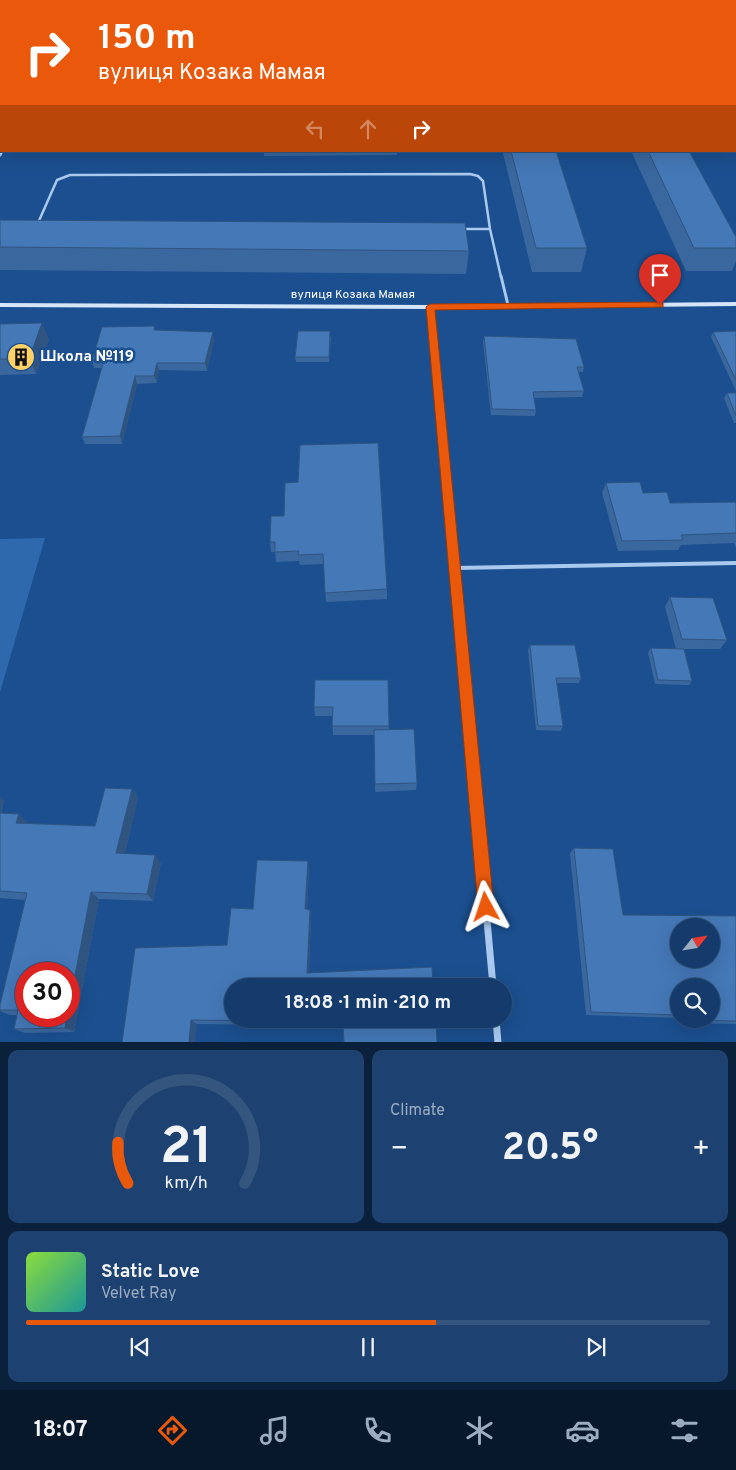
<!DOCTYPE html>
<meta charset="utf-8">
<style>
:root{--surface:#143b6b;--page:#1d4271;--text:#f1f3f6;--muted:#9dadc1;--line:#33557e;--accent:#ea580c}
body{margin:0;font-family:Overpass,sans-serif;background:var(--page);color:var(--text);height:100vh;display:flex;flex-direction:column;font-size:19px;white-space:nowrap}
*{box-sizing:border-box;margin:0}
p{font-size:16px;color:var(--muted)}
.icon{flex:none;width:28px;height:28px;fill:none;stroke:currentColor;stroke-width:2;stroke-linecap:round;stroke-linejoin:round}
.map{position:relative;height:1042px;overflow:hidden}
.details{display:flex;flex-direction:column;gap:8px;padding:8px;background:#0b203b;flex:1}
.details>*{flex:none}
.top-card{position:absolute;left:0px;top:0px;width:736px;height:152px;box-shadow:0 5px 20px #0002,0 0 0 1px var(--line);background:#ea580c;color:#fff;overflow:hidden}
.needle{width:32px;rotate:60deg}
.tools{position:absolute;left:670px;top:918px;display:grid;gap:10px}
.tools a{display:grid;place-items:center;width:50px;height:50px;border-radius:50%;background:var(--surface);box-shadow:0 5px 20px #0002,0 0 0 1px var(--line);font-size:25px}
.speed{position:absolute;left:15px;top:962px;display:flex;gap:10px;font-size:25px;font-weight:700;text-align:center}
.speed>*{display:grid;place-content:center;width:65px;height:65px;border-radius:50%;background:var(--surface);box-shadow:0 5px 20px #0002,0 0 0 1px var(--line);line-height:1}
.speed .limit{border:8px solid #d22;background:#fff;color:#111}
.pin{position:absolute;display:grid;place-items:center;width:42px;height:42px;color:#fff;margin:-51px -21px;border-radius:50% 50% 50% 0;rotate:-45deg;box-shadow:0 0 5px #0007}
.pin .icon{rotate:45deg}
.me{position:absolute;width:55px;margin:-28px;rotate:355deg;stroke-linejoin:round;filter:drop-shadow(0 0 4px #0008)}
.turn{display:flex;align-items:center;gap:18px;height:105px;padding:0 15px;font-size:22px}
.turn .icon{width:65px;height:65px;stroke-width:2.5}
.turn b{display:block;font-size:35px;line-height:42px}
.lanes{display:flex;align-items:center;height:48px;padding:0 15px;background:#0003;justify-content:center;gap:25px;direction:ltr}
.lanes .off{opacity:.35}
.big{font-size:38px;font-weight:700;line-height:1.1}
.details .widget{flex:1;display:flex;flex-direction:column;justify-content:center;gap:8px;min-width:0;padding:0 18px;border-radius:10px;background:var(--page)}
.details .dial{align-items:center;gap:0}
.dial svg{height:130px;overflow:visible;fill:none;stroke:var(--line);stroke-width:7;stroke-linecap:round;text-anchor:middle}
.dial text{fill:var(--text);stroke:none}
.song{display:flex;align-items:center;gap:15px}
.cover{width:60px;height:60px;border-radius:8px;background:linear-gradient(135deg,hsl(90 70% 55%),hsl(180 70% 35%))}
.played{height:5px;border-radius:2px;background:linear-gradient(90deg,var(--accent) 60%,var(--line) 60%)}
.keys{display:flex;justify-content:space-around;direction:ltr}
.heat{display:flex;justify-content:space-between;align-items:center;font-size:28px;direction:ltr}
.details .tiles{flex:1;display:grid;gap:8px;grid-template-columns:1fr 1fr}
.widget:last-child{grid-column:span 2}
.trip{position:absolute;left:224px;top:978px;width:288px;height:50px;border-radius:25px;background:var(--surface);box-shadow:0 5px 20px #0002,0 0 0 1px var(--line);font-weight:700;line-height:50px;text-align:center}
.tabs{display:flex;height:80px;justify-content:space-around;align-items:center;background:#08182b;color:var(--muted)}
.tabs .icon{width:35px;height:35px}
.tabs .current{color:var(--accent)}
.tabs b{font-size:22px;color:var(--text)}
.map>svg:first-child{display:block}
</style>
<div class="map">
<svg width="736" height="1043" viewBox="0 0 736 1043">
<rect width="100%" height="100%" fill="#1b4f8f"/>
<!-- green -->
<path fill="#2e69ad" d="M 45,538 L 0,692 L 0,539 Z"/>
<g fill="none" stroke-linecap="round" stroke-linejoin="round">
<!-- path -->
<path stroke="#a9c9ee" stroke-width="2" stroke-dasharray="1 2" stroke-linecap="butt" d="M 0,24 L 1,22
M 735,43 L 736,45"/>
<!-- lane-far2 -->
<path stroke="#a9c9ee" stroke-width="2.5" d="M 38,223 L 57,180 L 70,175 L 470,174 L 478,176 L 483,181 L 490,229 L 501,277
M 463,229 L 490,229"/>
<!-- lane-far1 -->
<path stroke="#a9c9ee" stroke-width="3" d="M 501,276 L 508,305"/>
<!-- lane -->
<path stroke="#a9c9ee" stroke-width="4" d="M 455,568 L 736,563"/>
<!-- street-far4 -->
<path stroke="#a9c9ee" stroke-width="2.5" d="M 0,113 L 1,111"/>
<!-- street-far3 -->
<path stroke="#a9c9ee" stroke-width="3" d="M 0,155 L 2,151"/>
<!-- street-far2 -->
<path stroke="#a9c9ee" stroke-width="4.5" d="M 430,307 L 445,474"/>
<!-- street-far1 -->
<path stroke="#a9c9ee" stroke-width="5.5" d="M 445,472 L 469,724"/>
<!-- street -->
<path stroke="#a9c9ee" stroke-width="7" d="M 469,723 L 493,986
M 496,1019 L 498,1043"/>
<!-- secondary -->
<path fill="#d6e6fa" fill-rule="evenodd" d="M 736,302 L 736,306 L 430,309 L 0,307 L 0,303 L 430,305 Z"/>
</g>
<!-- wall -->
<path fill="#3a679d" d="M 652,0 L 684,0 L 684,1 L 653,1 Z
M 264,151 L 397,151 L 397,155 L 264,156 Z
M 504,151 L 556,151 L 587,248 L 581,272 L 532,272 L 503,153 Z
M 632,151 L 689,151 L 736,237 L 736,261 L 732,271 L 686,271 L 632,153 Z
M 0,220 L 469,251 L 466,274 L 0,270 Z
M 0,324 L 49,339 L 36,374 L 0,375 Z
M 155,330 L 214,339 L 207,371 L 159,370 L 157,383 L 137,384 L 122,444 L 85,444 L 82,437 L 102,368 L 94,368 L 92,360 Z
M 736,331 L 736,391 L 711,337 L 713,332 Z
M 484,336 L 584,367 L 583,372 L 578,372 L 584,391 L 582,397 L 534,398 L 536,410 L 535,416 L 491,415 L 483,342 Z
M 331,337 L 329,362 L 296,362 L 295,357 Z
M 727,393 L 736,393 L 736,423 L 734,423 L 724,398 Z
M 606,483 L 643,493 L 670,503 L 736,502 L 736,548 L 734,543 L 681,545 L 678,550 L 618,551 L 602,493 Z
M 271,516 L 387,589 L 387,599 L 326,602 L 324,564 L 300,565 L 299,561 L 276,562 L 275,552 L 271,552 L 270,542 Z
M 670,597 L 727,640 L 720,649 L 676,649 L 665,607 Z
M 530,645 L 581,678 L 579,683 L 557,683 L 563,726 L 561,731 L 536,730 L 528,650 Z
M 651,648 L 692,681 L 689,685 L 655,684 L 648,653 Z
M 388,680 L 389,730 L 417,783 L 416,790 L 375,792 L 374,735 L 333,735 L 332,716 L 315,716 L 314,707 Z
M 132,789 L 138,798 L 125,853 L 161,863 L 153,901 L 99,899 L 74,1032 L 25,1033 L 14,1029 L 17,1015 L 10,1015 L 0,1011 L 0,1005 L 26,900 L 0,898 L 0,797 L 4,801 L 1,813 L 28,824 L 95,826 Z
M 574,848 L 623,915 L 736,916 L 736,1024 L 685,1023 L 685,1019 L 711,1019 L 679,986 L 679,1018 L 586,1015 L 570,853 Z
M 309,868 L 307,909 L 310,910 L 311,916 L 309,973 L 436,1019 L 343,1026 L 197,1024 L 122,1043 Z"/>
<!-- shaded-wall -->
<path fill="#305480" d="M 42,323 L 49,339 L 36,374 L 29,359 Z
M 213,332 L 214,339 L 207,371 L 205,363 Z
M 157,363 L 159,370 L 157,383 L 154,376 Z
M 135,376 L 137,384 L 122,444 L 120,436 Z
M 132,789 L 138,798 L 123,861 L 116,853 Z
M 0,797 L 4,801 L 0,815 Z
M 19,814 L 28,823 L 25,832 L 16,823 Z
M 155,855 L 161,863 L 153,901 L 147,894 Z
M 308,861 L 309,868 L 307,916 L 305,909 Z
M 91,892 L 99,899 L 74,1032 L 65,1028 L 67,1016 L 69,1016 L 69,1007 Z
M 310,910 L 311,916 L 309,978 L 307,973 Z
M 191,1020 L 197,1024 L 195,1043 L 189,1043 Z"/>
<!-- building -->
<path fill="#4478b7" stroke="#305480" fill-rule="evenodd" d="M 156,0 L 239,0 L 239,1 L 155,1 Z
M 301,0 L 372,0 L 372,1 L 301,1 Z
M 504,0 L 592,0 L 593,1 L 504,1 Z
M 511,151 L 556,151 L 587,248 L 536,248 Z
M 648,151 L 689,151 L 736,237 L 736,248 L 694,248 Z
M 0,220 L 465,223 L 469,251 L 0,247 Z
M 42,323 L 29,359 L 0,359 L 0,324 Z
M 155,326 L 154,330 L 213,332 L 205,363 L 157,363 L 154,376 L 135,376 L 120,436 L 82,437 L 104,360 L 92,360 L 102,327 Z
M 298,331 L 330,331 L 329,357 L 295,357 Z
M 736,331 L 736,380 L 713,332 Z
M 484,336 L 576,339 L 584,367 L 577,367 L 584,391 L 533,392 L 536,410 L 492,409 Z
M 727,393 L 736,393 L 736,416 Z
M 378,443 L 387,589 L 325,593 L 323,554 L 298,555 L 299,551 L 275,552 L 275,542 L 270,542 L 271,516 L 284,516 L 285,483 L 298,482 L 300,445 Z
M 640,482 L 643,493 L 667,492 L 670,503 L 736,502 L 736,533 L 681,535 L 683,540 L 622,541 L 606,483 Z
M 670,597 L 713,598 L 727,640 L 682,639 Z
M 530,645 L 575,645 L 581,678 L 556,678 L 563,726 L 538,726 Z
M 651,648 L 684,649 L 692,681 L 658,680 Z
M 315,680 L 388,680 L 389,726 L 332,726 L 333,707 L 314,707 Z
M 414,729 L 417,783 L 375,784 L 374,730 Z
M 105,788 L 132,789 L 116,853 L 155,855 L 147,894 L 91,892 L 69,1007 L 69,974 L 26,974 L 26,1016 L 67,1016 L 65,1028 L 14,1029 L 18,1010 L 0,1010 L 0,1005 L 27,893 L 0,891 L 0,813 L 19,814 L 16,823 L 95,826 Z
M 574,848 L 613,849 L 623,915 L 736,916 L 736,1021 L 692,1020 L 692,1019 L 711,1019 L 711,986 L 679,986 L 679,1015 L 591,1012 ZM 679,926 L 711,926 L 711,959 L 679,959 Z
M 257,860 L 308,861 L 305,909 L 310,910 L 307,973 L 432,967 L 433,986 L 232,986 L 232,1019 L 436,1019 L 437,1043 L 344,1043 L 343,1022 L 191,1020 L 189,1043 L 122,1043 L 135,948 L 227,945 L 231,908 L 253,909 Z"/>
<!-- route -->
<path fill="#ea580c" stroke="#983908" d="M 660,302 L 663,303 L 663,307 L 435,310 L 494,907 L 491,912 L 486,915 L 480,912 L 478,907 L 426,307 L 430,304 Z"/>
<!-- icons -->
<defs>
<g id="building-disc" transform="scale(1.4375)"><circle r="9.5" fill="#ffd166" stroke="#1b4f8f"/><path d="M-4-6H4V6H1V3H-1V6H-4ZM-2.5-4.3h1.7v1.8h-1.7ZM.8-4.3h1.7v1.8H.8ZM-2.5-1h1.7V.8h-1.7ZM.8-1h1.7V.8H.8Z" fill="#111"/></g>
</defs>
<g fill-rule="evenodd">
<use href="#building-disc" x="21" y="357"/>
</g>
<g text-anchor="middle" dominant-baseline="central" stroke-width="5" stroke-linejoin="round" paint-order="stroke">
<!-- far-street labels -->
<g font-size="12" fill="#fff" stroke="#1b4f8f">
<text x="353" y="295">вулиця Козака Мамая</text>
</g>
<!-- poi labels -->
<g font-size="15" font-weight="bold" fill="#fff" stroke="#1b4f8f" text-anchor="start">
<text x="40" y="357">Школа №119</text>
</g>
</g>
</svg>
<div class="tools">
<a><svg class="needle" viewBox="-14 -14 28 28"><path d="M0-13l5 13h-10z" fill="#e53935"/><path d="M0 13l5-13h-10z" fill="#9dadc1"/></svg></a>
<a><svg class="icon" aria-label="search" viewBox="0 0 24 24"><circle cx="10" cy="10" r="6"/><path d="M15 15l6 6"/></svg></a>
</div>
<div class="speed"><div class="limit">30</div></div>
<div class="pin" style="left:660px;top:305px;background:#d93025"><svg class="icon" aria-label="arrive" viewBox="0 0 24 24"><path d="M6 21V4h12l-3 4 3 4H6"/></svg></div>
<svg class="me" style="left:486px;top:907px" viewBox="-20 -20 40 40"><path d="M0-17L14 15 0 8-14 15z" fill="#ea580c" stroke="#fff" stroke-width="4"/></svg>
<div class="trip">18:08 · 1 min · 210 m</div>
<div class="top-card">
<div class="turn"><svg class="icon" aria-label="right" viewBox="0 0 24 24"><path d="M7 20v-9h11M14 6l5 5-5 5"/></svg><div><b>150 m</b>вулиця Козака Мамая</div></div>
<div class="lanes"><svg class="icon off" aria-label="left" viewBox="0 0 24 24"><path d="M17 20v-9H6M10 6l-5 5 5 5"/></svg><svg class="icon off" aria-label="ahead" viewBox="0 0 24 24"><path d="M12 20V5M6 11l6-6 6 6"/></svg><svg class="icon" aria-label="right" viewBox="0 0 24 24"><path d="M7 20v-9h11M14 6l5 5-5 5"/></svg></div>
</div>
</div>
<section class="details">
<div class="tiles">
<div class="widget dial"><svg viewBox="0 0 100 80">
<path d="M14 69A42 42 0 1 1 86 69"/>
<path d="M14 69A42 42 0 0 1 8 44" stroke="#ea580c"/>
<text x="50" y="56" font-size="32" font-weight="700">21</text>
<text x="50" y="72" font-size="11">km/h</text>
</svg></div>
<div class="widget"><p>Climate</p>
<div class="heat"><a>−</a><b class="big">20.5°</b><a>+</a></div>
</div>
<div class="widget">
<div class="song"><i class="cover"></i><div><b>Static Love</b><p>Velvet Ray</p></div></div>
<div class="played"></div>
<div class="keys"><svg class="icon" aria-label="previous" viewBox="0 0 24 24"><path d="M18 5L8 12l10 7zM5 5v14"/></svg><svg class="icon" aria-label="pause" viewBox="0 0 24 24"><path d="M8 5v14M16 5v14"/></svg><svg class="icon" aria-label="next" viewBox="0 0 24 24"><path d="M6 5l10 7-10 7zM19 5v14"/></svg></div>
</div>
</div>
</section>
<nav class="tabs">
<b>18:07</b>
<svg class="icon current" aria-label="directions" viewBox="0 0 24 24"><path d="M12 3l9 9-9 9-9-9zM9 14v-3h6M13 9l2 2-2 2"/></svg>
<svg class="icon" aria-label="music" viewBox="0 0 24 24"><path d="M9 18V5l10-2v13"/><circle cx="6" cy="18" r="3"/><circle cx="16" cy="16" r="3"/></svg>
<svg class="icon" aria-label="phone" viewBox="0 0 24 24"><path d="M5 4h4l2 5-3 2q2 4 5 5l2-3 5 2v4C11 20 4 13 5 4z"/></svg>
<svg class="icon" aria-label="climate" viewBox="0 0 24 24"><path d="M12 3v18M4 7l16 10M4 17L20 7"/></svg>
<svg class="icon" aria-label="car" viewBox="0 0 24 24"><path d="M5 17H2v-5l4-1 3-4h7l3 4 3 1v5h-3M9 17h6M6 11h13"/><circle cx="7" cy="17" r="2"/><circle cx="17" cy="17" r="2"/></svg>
<svg class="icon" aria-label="filters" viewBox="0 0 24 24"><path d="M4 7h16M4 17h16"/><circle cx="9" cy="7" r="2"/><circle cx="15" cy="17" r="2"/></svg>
</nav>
